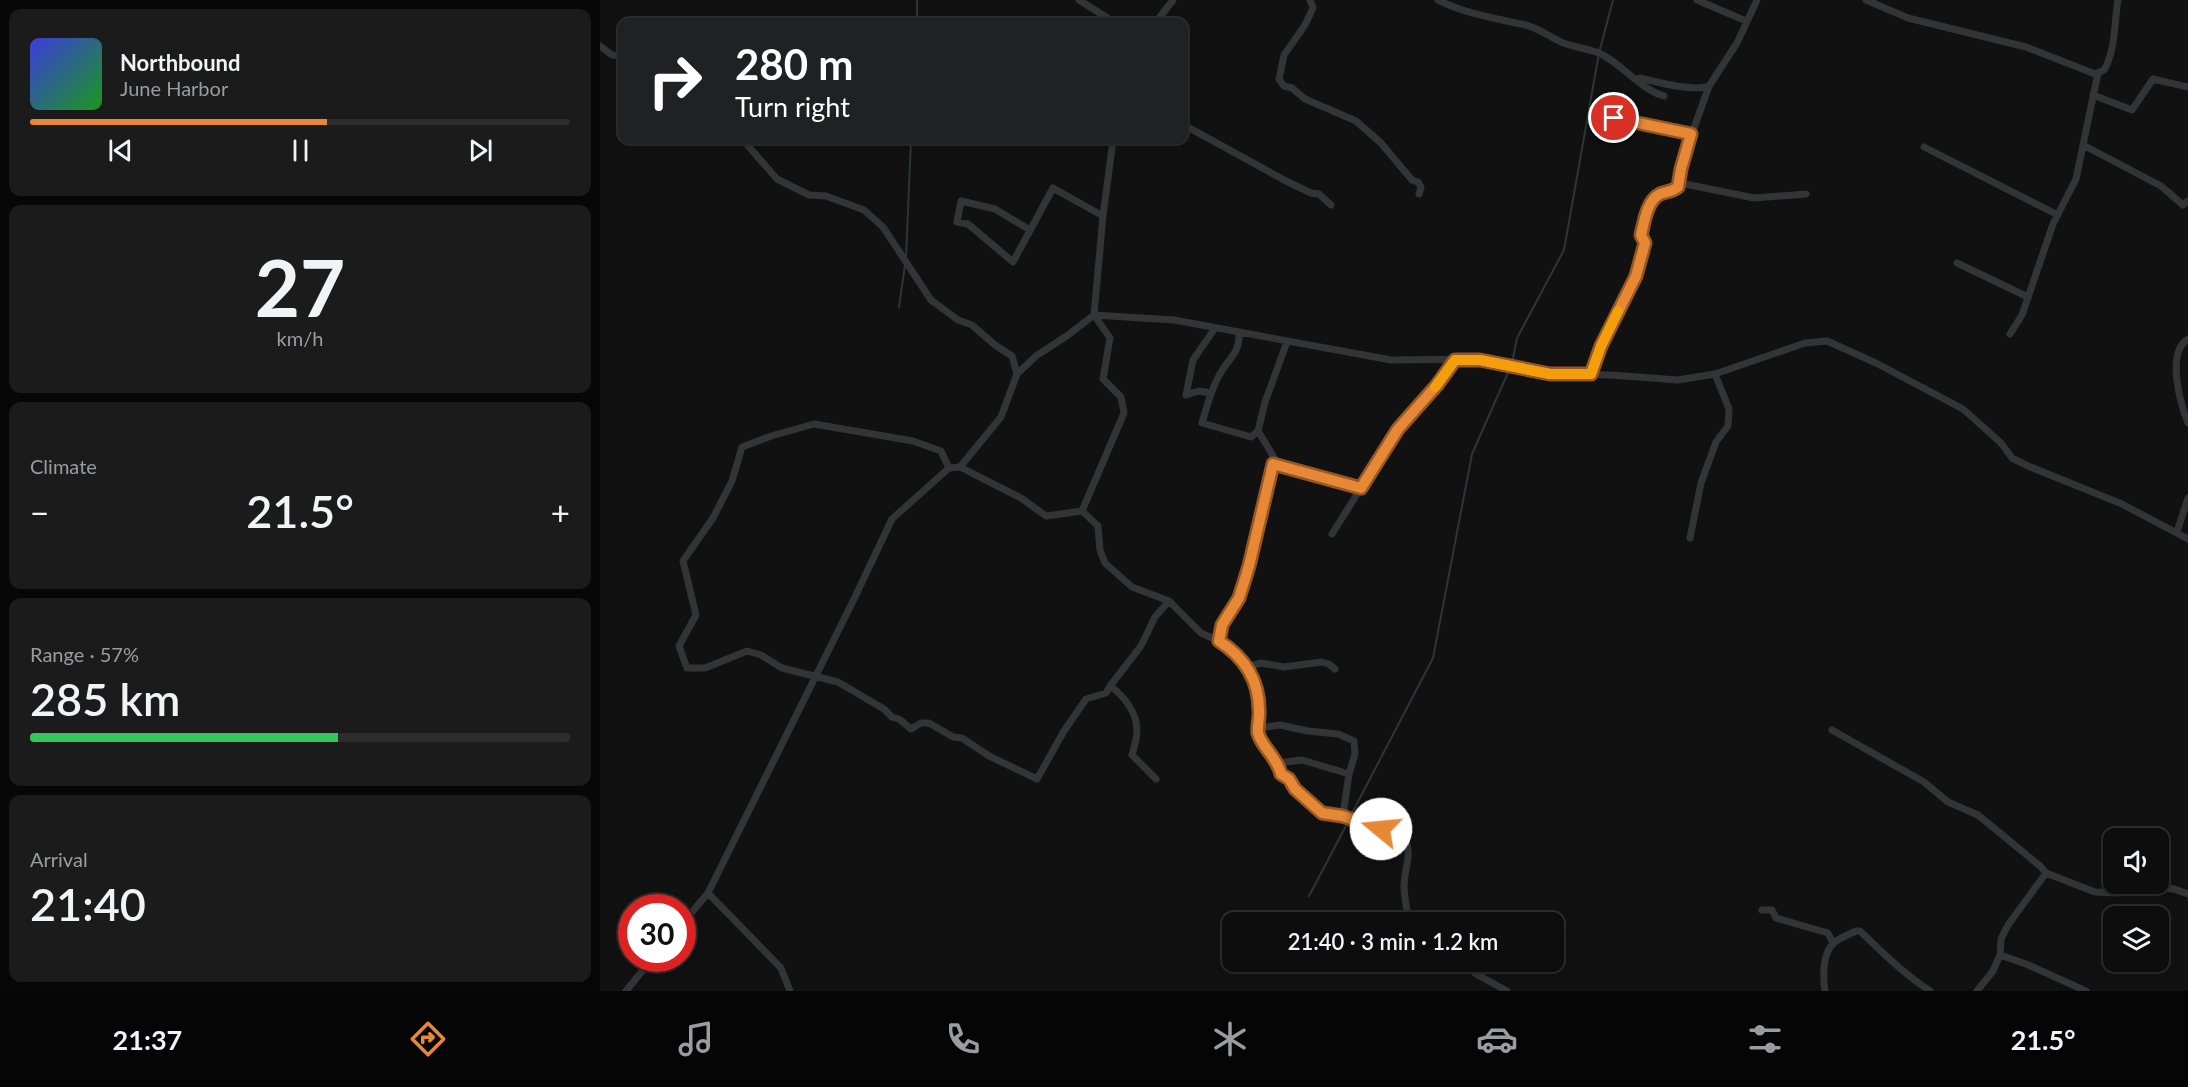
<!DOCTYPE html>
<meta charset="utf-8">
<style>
:root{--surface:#0d0d0e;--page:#1b1b1c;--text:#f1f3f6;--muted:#9a9c9e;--line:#2d2d2e;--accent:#e68835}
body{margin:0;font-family:Lato,sans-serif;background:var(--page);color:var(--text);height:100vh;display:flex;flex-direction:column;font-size:22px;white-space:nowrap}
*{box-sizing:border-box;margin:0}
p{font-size:20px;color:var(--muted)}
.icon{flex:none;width:33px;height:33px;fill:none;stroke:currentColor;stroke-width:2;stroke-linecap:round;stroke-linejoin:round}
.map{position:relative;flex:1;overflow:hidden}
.panel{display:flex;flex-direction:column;gap:9px;padding:9px;background:#070708;width:600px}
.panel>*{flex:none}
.hud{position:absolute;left:18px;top:18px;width:570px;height:126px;border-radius:12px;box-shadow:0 3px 9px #0003,0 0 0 2px var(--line);background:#202124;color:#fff;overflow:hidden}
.tools{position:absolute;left:1503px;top:828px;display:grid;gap:12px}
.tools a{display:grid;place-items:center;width:66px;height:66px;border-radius:12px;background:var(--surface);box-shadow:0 3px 9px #0003,0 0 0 2px var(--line);font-size:30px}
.speed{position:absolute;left:18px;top:894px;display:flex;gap:12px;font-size:30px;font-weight:700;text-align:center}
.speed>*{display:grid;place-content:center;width:78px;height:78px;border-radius:50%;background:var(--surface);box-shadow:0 3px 9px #0003,0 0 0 2px var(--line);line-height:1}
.speed .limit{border:9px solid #d22;background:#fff;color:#111}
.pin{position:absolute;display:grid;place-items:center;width:51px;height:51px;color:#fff;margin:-26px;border:3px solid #fff;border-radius:50%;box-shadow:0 2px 6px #0007}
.me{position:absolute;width:66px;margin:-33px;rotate:287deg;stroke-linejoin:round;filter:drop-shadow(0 0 4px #0008)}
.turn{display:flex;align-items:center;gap:21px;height:126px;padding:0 18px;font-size:27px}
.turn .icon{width:78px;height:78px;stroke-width:2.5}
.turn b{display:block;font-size:42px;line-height:51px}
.big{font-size:45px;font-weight:600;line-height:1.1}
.panel .card{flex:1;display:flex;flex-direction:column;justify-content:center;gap:9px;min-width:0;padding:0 21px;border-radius:12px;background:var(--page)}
.panel .dial{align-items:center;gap:0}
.dial b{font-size:78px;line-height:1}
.song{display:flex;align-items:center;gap:18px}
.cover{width:72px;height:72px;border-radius:9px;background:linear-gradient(135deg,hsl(240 70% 55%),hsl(120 70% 35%))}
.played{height:6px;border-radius:3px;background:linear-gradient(90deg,var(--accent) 55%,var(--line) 55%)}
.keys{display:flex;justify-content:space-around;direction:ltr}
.heat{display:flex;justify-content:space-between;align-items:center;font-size:33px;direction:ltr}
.charge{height:9px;border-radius:4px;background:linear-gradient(90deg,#34c759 57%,var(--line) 0)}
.trip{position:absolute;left:622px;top:912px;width:342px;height:60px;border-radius:12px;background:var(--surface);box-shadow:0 3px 9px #0003,0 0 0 2px var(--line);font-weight:600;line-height:60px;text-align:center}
.tab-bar{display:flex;height:96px;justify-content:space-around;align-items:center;background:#050506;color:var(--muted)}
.tab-bar .icon{width:42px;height:42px}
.tab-bar .current{color:var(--accent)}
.tab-bar b{font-size:27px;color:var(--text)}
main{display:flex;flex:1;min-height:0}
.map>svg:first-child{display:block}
</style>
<main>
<section class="panel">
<div class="card">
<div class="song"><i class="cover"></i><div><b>Northbound</b><p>June Harbor</p></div></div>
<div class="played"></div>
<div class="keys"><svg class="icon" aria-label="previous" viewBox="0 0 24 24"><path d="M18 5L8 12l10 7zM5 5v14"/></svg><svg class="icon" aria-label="pause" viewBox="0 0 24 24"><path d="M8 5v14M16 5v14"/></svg><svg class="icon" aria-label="next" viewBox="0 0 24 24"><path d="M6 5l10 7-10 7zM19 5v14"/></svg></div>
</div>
<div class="card dial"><b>27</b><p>km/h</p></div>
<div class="card"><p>Climate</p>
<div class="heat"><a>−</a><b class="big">21.5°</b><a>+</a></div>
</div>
<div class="card"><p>Range · 57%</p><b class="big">285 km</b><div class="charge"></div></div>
<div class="card"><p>Arrival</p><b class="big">21:40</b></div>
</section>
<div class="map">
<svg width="1588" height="991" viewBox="0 0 1588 991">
<rect width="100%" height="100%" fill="#111112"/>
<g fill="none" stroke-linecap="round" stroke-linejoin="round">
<!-- stream -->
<path stroke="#2b363a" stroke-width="2" d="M 317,22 L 317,0
M 306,257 L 311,140
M 299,307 L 305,265
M 912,363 L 917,338 L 964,250 L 999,53 L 1013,0
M 750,817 L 833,658 L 872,454 L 910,368
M 709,896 L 748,822"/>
<!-- minor -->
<path stroke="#323437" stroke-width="7" d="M 479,0 L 514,22
M 710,0 L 713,8 L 705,25 L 684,55 L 679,79 L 684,86 L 692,88 L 705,99 L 756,121 L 781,143 L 812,180 L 818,182 L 821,187 L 819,194
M 838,0 C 864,13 892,18 921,24 C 936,26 950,37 963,43 C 975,47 988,49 999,53 C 1023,64 1039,89 1064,96
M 1097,0 L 1146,21
M 1266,0 L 1308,18 L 1426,47 L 1495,74 L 1504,70 C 1516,50 1514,22 1518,0
M 556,22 L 573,0
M 0,46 L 12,55 L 22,56
M 1037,79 L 1040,78 C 1057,82 1093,92 1109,86
M 1493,95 L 1532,110 L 1553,79 L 1588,87
M 1014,118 L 1091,134
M 584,125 L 686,181 L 711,193 L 719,194 L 731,205
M 143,140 L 177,179 L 209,195 L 226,196 L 264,210 L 283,227 L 331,300 L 358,320 L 372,325 L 395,345 L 412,356 L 417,374
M 1483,145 L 1561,186 L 1583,205 L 1588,201
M 1324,147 L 1458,215
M 1080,183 L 1154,198 L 1206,194
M 430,230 L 395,209 L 361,201 L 357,222 L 368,224 L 413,262 L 453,188 L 503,216
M 1357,263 L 1428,297
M 639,332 C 640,354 630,356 620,374 C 611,389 607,406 602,423 L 651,437 L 658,431
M 1410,334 L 1422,315 L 1453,224 L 1476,179 L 1498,73
M 1588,339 C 1566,352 1580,403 1588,423
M 991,374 L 1001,346 L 1036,277 L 1045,243 L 1041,235 L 1051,203 L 1060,194 L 1074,191 L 1078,187 L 1084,156 L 1109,86 L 1137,43 L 1157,0
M 611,393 L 599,391 L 586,395 L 593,360 L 615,328
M 673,464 L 761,488
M 360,467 L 421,498 L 446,516 L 482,511 L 498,526 L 500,550 L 505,563 L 532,587 L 569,601 L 601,633 L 619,641 L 635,651 L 656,686 L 660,709 L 658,735 L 678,763 L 681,774 C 696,784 703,803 720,812 C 727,815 736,815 743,817 C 763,823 781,829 799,840 L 804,833
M 349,468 L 341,451 L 313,441 L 214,424 L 171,436 L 142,447 L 132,481 L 113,518 L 83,561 L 96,615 L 79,646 L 87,668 L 105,668 L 147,651 L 161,655 L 182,668 L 238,682 L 284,709 L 292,717 L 299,719 L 311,729 L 321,723 L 329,723 L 353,737 L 362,738 L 389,756 L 437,779 L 464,731 L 486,699 L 506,693 L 510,686
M 482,511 L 524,413 L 521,397 L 503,379 L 510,338 L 494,315 L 574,320 L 791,360 L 880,359 L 950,374 L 1011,375 L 1078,380 L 1115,374 L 1205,343 L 1227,341 L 1276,363 L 1363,409 L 1401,443 L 1412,458 L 1428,466 L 1522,504 L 1588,539
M 1577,532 L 1588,498
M 732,534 L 798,429 L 837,385 L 855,360
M 1090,538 L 1101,483 L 1116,442 L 1128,426 L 1129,409 L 1115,374
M 619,641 L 622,625 L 639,598 L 649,566 L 675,459 L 658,431 L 665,402 L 687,342
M 646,667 L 661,663 L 684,667 L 722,662 L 729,664 L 735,669
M 659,728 L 680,725 L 708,731 L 738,734 L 754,741 L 755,754 L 749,774
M 1232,730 L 1324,782 L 1348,802 L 1378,815 L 1440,866 L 1446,873
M 678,763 L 702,760 L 749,774 L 744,808 L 746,818
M 556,779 L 532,755 C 534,748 537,738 537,731 C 537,712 524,696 510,686 L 541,646 L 555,617 L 569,601
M 804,833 C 813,857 805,863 804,886 C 804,894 806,903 807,911 L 822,922
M 108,893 L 181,968 L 190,991
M 1162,910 L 1172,910 L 1176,918 L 1228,933 L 1233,943
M 82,924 L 108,893 L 255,597 L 292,519 L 349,468 L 360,467 L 401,417 L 417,374 L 436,356 L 468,335 L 494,315 L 503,216 L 513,140
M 1400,955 L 1426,964 L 1486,991
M 863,962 L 876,974 L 907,991
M 26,991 L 53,958
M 1225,991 C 1223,977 1222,953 1234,943 C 1239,938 1250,934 1256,931 L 1260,931 C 1282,952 1304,974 1330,991
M 1377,991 L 1393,971 L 1400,955 L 1401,939 L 1408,925 L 1446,873 L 1495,892 L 1516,893 L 1556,887 L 1574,889 L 1588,894"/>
</g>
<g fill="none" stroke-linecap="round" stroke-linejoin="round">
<!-- route casing -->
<g stroke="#965822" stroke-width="15">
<path id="route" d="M 781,829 L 742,816 L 722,813 L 695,789 L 689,779 L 681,774 C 677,757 661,746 658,733 C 657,726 660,717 659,710 C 659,680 644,657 619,641 L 622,625 L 639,598 L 649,566 L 673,464 L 761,488 L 798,429 L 837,385 L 855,360 L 880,360 L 950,374 L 991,374 L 1001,346 L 1036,276 L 1045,243 L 1041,235 C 1044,223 1047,200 1060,194 C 1067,191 1072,192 1078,187 L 1081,169 L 1091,134 L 1014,118"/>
</g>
<!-- route -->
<use href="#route" stroke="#e68835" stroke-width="10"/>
<!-- slow -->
<path stroke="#f59e0b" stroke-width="10" d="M 835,387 L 855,360 L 880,360 L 950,374 L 991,374 L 1001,346 L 1018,311"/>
</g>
</svg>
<div class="tools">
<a><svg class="icon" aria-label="sound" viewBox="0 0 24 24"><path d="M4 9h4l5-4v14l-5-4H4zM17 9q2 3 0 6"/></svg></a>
<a><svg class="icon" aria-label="layers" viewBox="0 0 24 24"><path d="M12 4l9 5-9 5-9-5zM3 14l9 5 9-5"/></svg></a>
</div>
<div class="speed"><div class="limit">30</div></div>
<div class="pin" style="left:1014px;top:118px;background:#d93025"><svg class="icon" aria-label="arrive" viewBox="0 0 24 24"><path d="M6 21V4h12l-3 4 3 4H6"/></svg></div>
<svg class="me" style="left:781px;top:829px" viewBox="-20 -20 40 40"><circle r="19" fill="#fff"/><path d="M0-13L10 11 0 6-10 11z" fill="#e68835"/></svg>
<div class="trip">21:40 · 3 min · 1.2 km</div>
<div class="hud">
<div class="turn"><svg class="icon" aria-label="right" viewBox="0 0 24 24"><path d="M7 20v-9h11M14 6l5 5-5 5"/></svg><div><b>280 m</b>Turn right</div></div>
</div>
</div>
</main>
<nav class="tab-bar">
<b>21:37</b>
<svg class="icon current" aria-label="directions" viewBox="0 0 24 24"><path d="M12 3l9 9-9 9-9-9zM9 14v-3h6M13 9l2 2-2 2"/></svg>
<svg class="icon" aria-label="music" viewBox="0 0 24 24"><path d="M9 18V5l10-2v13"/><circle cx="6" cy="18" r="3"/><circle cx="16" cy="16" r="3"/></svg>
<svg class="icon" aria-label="phone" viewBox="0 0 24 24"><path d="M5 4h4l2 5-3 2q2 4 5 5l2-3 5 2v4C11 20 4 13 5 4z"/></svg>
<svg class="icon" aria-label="climate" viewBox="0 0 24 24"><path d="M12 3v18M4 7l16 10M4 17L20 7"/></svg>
<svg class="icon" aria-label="car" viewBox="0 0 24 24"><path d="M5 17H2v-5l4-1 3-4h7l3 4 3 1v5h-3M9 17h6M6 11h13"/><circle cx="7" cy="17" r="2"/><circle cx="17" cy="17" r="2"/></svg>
<svg class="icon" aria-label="filters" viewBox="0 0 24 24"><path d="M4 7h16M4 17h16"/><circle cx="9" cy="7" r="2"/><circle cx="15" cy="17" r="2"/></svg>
<b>21.5°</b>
</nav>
